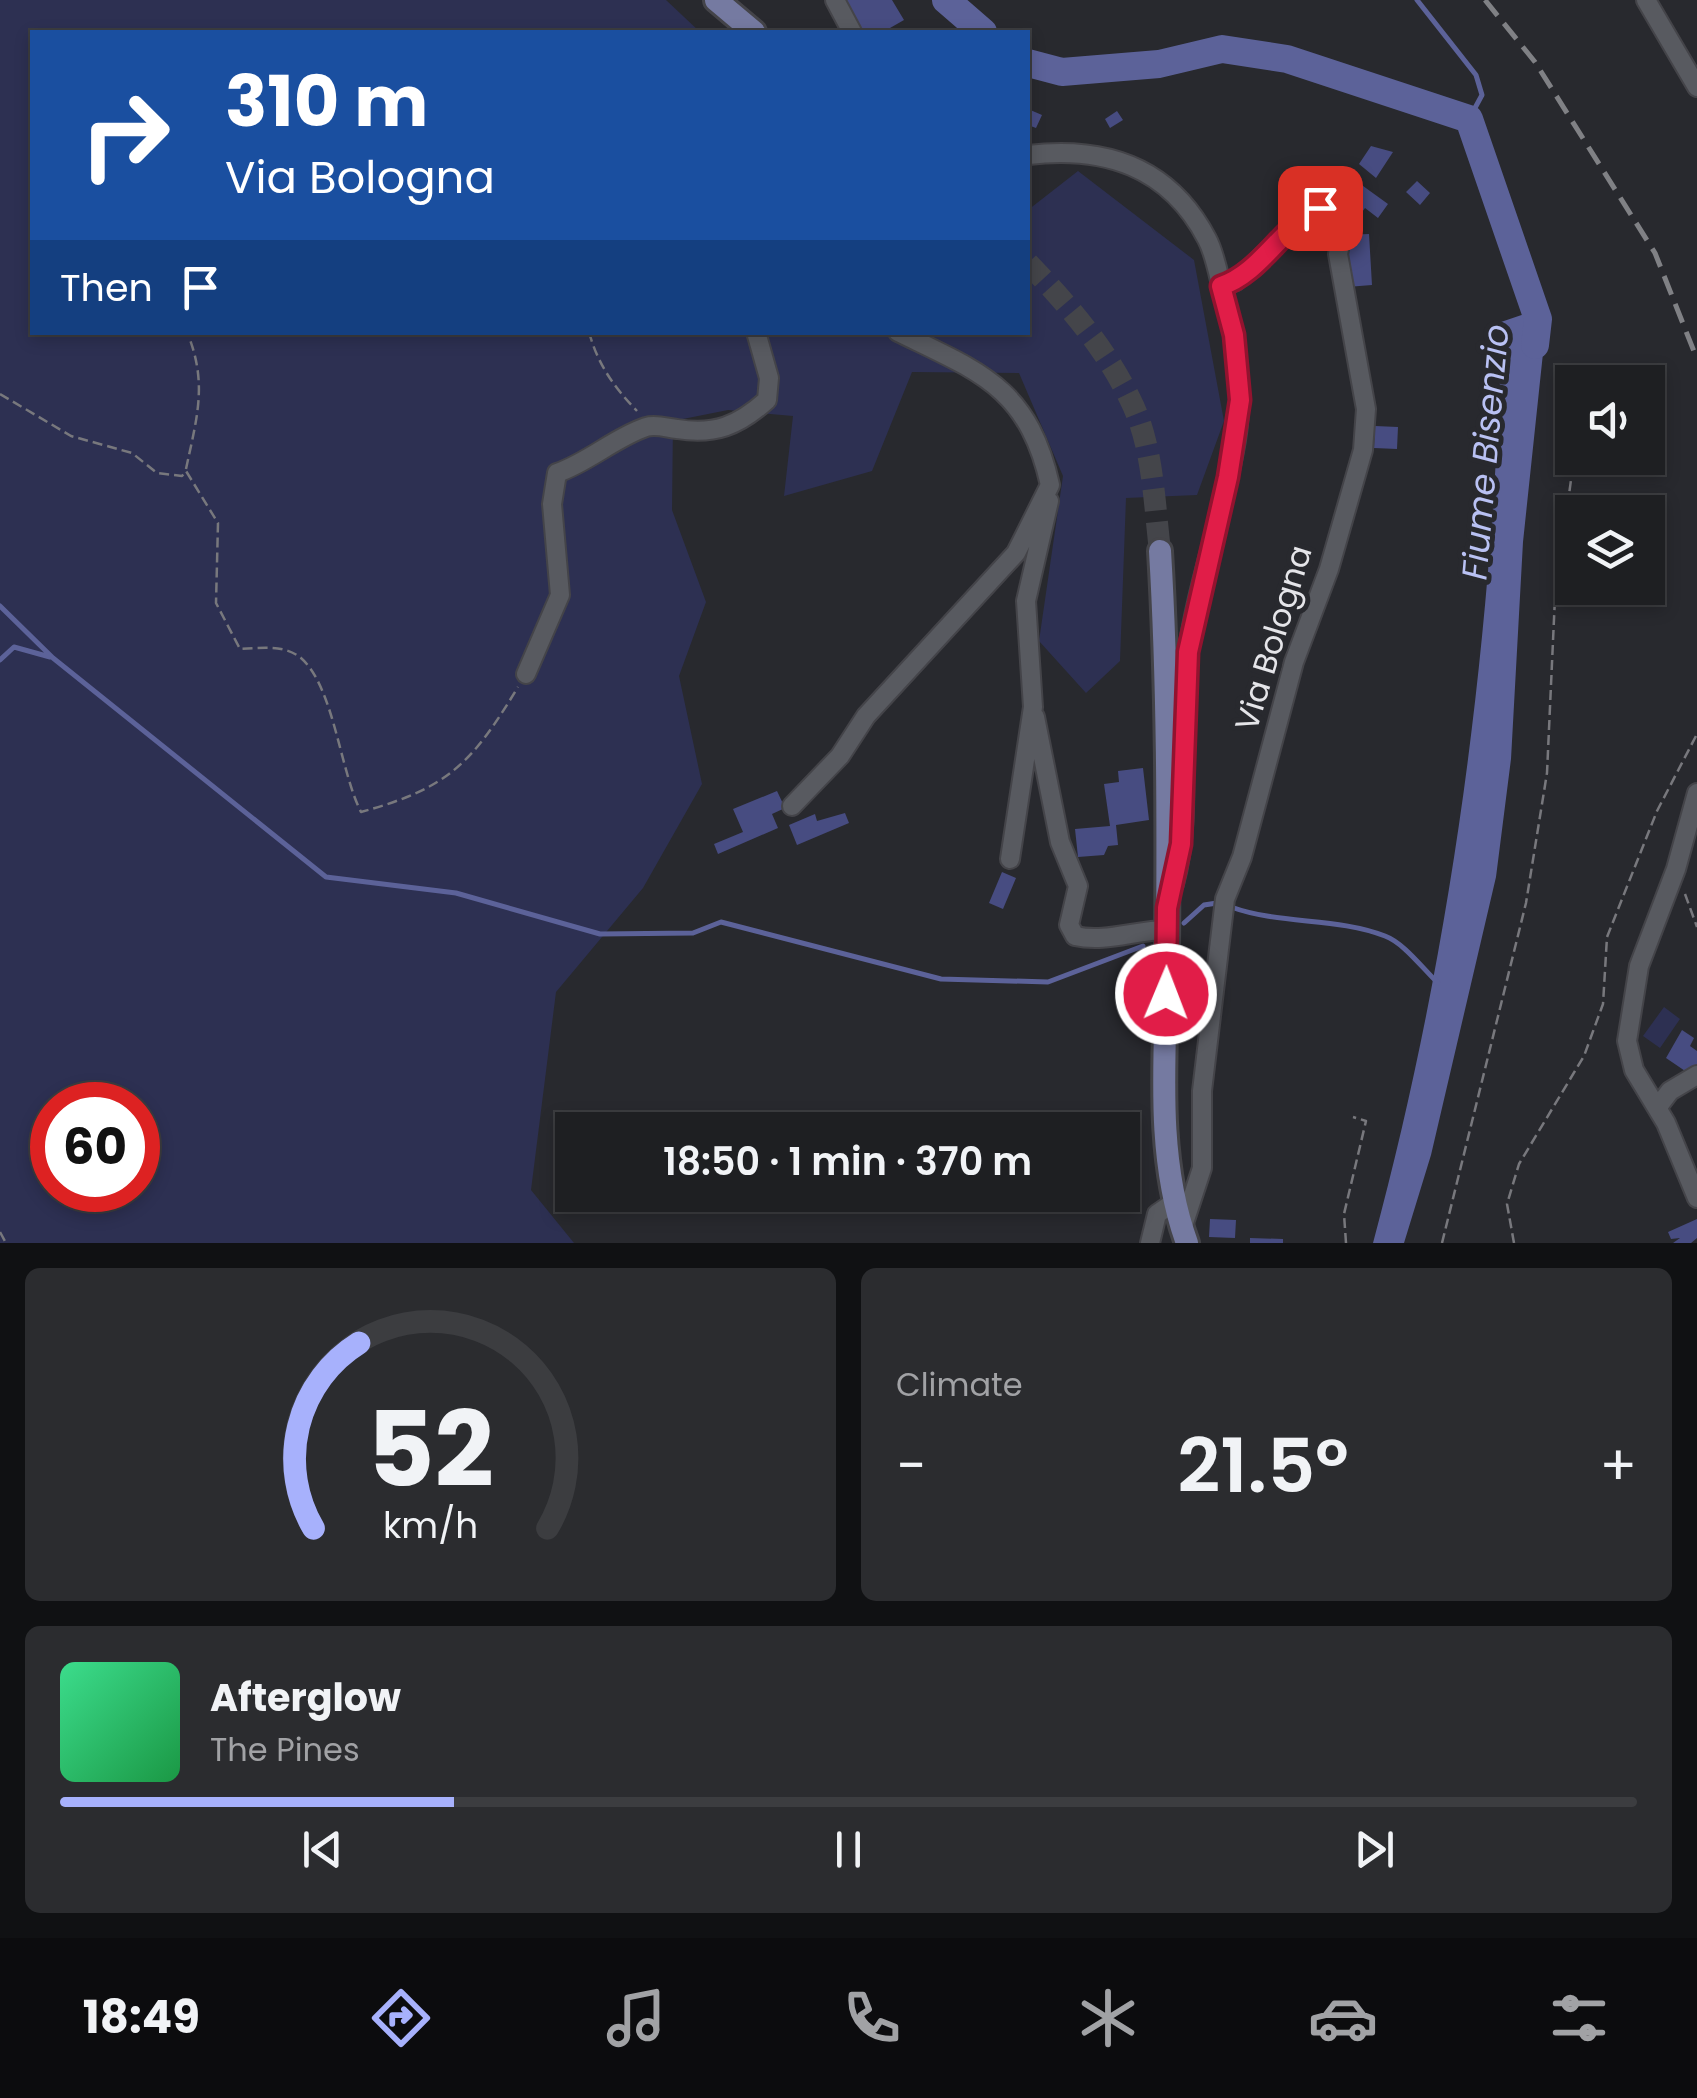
<!DOCTYPE html>
<meta charset="utf-8">
<style>
:root{--surface:#1e1f22;--page:#2b2c2f;--text:#f1f3f6;--muted:#a1a2a5;--line:#3c3d40;--accent:#a7b1fc}
body{margin:0;font-family:Poppins,sans-serif;background:var(--page);color:var(--text);height:100vh;display:flex;flex-direction:column;font-size:38px;white-space:nowrap}
*{box-sizing:border-box;margin:0}
p{font-size:32px;color:var(--muted)}
.icon{flex:none;width:55px;height:55px;fill:none;stroke:currentColor;stroke-width:2;stroke-linecap:round;stroke-linejoin:round}
.map{position:relative;height:1243px;overflow:hidden}
.panel{display:flex;flex-direction:column;gap:25px;padding:25px;background:#101113;flex:1}
.panel>*{flex:none}
.hud{position:absolute;left:30px;top:30px;width:1000px;height:305px;border-radius:0px;box-shadow:0 5px 15px #0003,0 0 0 2px var(--line);background:#1a4fa0;color:#fff;overflow:hidden}
.controls{position:absolute;left:1555px;top:365px;display:grid;gap:20px}
.controls a{display:grid;place-items:center;width:110px;height:110px;border-radius:0px;background:var(--surface);box-shadow:0 5px 15px #0003,0 0 0 2px var(--line);font-size:50px}
.speed{position:absolute;left:30px;top:1082px;display:flex;gap:20px;font-size:50px;font-weight:700;text-align:center}
.speed>*{display:grid;place-content:center;width:130px;height:130px;border-radius:50%;background:var(--surface);box-shadow:0 5px 15px #0003,0 0 0 2px var(--line);line-height:1}
.speed .limit{border:15px solid #d22;background:#fff;color:#111}
.pin{position:absolute;display:grid;place-items:center;width:85px;height:85px;color:#fff;margin:-42px;border-radius:20px;box-shadow:0 5px 15px #0006}
.me{position:absolute;width:110px;margin:-55px;rotate:1deg;stroke-linejoin:round;filter:drop-shadow(0 0 8px #0008)}
.turn{display:flex;align-items:center;gap:35px;height:210px;padding:0 30px;font-size:45px}
.turn .icon{width:130px;height:130px;stroke-width:2.5}
.turn b{display:block;font-size:70px;line-height:85px}
.then{display:flex;align-items:center;height:95px;padding:0 30px;background:#0003;gap:20px;font-size:38px}
.big{font-size:75px;font-weight:600;line-height:1.1}
.panel .tile{flex:1;display:flex;flex-direction:column;justify-content:center;gap:15px;min-width:0;padding:0 35px;border-radius:15px;background:var(--page)}
.panel .dial{align-items:center;gap:0}
.dial svg{height:260px;overflow:visible;fill:none;stroke:var(--line);stroke-width:7;stroke-linecap:round;text-anchor:middle}
.dial text{fill:var(--text);stroke:none}
.song{display:flex;align-items:center;gap:30px}
.cover{width:120px;height:120px;border-radius:15px;background:linear-gradient(135deg,hsl(150 70% 55%),hsl(140 70% 35%))}
.played{height:10px;border-radius:5px;background:linear-gradient(90deg,var(--accent) 25%,var(--line) 25%)}
.keys{display:flex;justify-content:space-around;direction:ltr}
.heat{display:flex;justify-content:space-between;align-items:center;font-size:55px;direction:ltr}
.panel .tiles{flex:1;display:grid;gap:25px;grid-template-columns:1fr 1fr}
.tile:last-child{grid-column:span 2}
.trip{position:absolute;left:555px;top:1112px;width:585px;height:100px;border-radius:0px;background:var(--surface);box-shadow:0 5px 15px #0003,0 0 0 2px var(--line);font-weight:600;line-height:100px;text-align:center}
.dock{display:flex;height:160px;justify-content:space-around;align-items:center;background:#0c0c0e;color:var(--muted)}
.dock .icon{width:70px;height:70px}
.dock .active{color:var(--accent)}
.dock b{font-size:45px;color:var(--text)}
.map>svg:first-child{display:block}
</style>
<div class="map">
<svg width="1697" height="1243" viewBox="0 0 1697 1243">
<rect width="100%" height="100%" fill="#28292e"/>
<!-- green -->
<path fill="#2d3052" fill-rule="evenodd" d="M 0,0 L 666,0 L 700,32 L 32,32 L 32,332 L 1028,332 L 1028,210 L 1078,171 L 1194,260 L 1224,421 L 1197,495 L 1126,498 L 1120,661 L 1086,693 L 1039,641 L 1063,476 L 1019,373 L 912,372 L 872,471 L 784,496 L 793,416 L 728,410 L 673,421 L 672,510 L 706,602 L 679,676 L 702,784 L 643,888 L 556,992 L 531,1190 L 574,1243 L 0,1243 ZM 52,1105 L 138,1105 L 138,1190 L 52,1190 Z
M 1664,1007 L 1680,1019 L 1660,1048 L 1643,1036 Z"/>
<!-- water -->
<path fill="#5c6299" d="M 1548,306 L 1523,542 L 1511,759 L 1496,877 L 1431,1155 L 1404,1243 L 1373,1243 C 1449,961 1488,670 1500,378 C 1509,358 1506,342 1495,324 Z"/>
<g fill="none" stroke-linecap="round" stroke-linejoin="round">
<!-- stream -->
<path stroke="#5c6299" stroke-width="5" d="M 1417,0 L 1476,75 L 1482,95 L 1469,119
M 0,606 L 53,658 L 326,877 L 456,893 L 600,934 L 693,933 L 721,922 L 941,979 L 1048,982 L 1143,946
M 0,660 L 14,647 L 50,657
M 1231,907 C 1281,925 1336,917 1385,936 C 1404,943 1423,969 1438,983
M 1184,923 L 1204,905 L 1217,903"/>
<!-- river -->
<path stroke="#5c6299" stroke-width="28" d="M 946,0 L 983,32
M 1028,63 L 1062,72 L 1159,64 L 1222,49 L 1287,59 L 1469,119 L 1538,319 L 1535,345"/>
</g>
<!-- building -->
<path fill="#474c81" d="M 846,0 L 892,0 L 904,20 L 890,28 L 899,32 L 863,32 Z
M 1028,109 L 1042,115 L 1036,128 L 1028,125 Z
M 1117,111 L 1123,120 L 1110,128 L 1105,119 Z
M 1371,146 L 1393,152 L 1376,178 L 1359,164 Z
M 1352,178 L 1388,204 L 1378,218 L 1365,208 L 1357,219 L 1334,203 Z
M 1417,181 L 1430,193 L 1420,205 L 1406,192 Z
M 1333,212 L 1340,224 L 1328,231 L 1334,242 L 1321,250 L 1308,226 Z
M 1369,234 L 1372,285 L 1347,287 L 1344,235 Z
M 1375,426 L 1398,427 L 1397,449 L 1374,448 Z
M 1143,768 L 1149,820 L 1116,825 L 1118,845 L 1108,846 L 1104,855 L 1078,857 L 1075,829 L 1110,826 L 1104,784 L 1119,782 L 1118,771 Z
M 777,791 L 785,808 L 772,814 L 778,828 L 718,854 L 714,844 L 743,832 L 733,809 Z
M 845,813 L 849,823 L 797,845 L 789,825 L 815,814 L 817,821 Z
M 1002,872 L 1016,878 L 1003,909 L 989,903 Z
M 1682,1030 L 1694,1038 L 1690,1046 L 1697,1051 L 1697,1069 L 1691,1075 L 1666,1058 Z
M 1210,1219 L 1236,1220 L 1235,1238 L 1209,1237 Z
M 1697,1219 L 1697,1238 L 1691,1243 L 1673,1243 L 1680,1238 L 1671,1239 L 1668,1232 Z
M 1250,1238 L 1283,1239 L 1283,1243 L 1250,1243 Z"/>
<g fill="none" stroke-linecap="round" stroke-linejoin="round">
<!-- major-tunnel -->
<path stroke="#44454a" stroke-width="22" stroke-dasharray="22 11" stroke-linecap="butt" d="M 1028,263 C 1067,304 1105,347 1130,399 C 1153,444 1154,501 1160,551"/>
<!-- minor casing -->
<g stroke="#444449" stroke-width="22">
<path id="minor" d="M 835,0 L 852,32
M 1646,0 L 1697,87
M 1028,155 C 1104,146 1169,166 1207,239 C 1216,256 1219,279 1224,297 C 1237,345 1244,391 1236,440 C 1224,513 1197,583 1187,656 C 1177,730 1194,812 1174,884
M 526,674 L 560,595 L 552,504 L 557,473 C 589,462 614,438 646,427 C 656,424 667,428 677,429 C 715,435 738,426 767,400 L 769,378 L 756,332
M 1035,717 L 1060,842 L 1078,886 L 1069,925 L 1075,936 C 1106,943 1135,930 1167,930
M 1697,793 L 1676,869 L 1639,966 L 1627,1041 L 1634,1070 L 1666,1123 L 1697,1198
M 792,806 L 840,756 L 866,716 L 1016,553 L 1050,485 C 1028,387 980,372 898,332
M 1010,859 L 1033,707 L 1026,601 L 1049,501
M 1657,1108 L 1670,1091 L 1697,1075
M 1182,1229 L 1202,1168 L 1202,1091 L 1225,899 L 1242,857 L 1294,662 L 1329,569 L 1363,450 L 1366,409 L 1338,254 L 1345,221 L 1329,207 L 1302,219 L 1236,281 L 1221,286
M 1150,1243 L 1157,1214 L 1173,1203"/>
</g>
<!-- major casing -->
<g stroke="#444449" stroke-width="28">
<path id="major" d="M 716,0 L 754,32
M 1160,551 C 1168,685 1168,820 1167,955 C 1166,1050 1154,1153 1187,1243"/>
</g>
<!-- path -->
<path stroke="#78787d" stroke-width="2.5" stroke-dasharray="10 5" stroke-linecap="butt" d="M 589,332 C 598,365 614,387 637,411
M 0,394 L 71,436 L 132,453 L 157,473 L 182,476 L 186,471 L 218,523 L 216,603 L 240,649 C 260,648 284,644 301,658 C 334,687 340,771 361,812 C 449,788 472,763 518,687
M 186,469 C 197,417 208,383 187,332
M 1685,894 L 1697,927
M 0,1232 L 6,1243
M 1346,1243 L 1344,1214 L 1366,1121 L 1353,1117
M 1442,1243 L 1526,903 L 1547,773 L 1555,597 L 1574,458
M 1514,1243 L 1507,1204 L 1519,1164 L 1584,1056 L 1603,1004 L 1607,937 L 1657,811 L 1697,734"/>
<!-- minor -->
<use href="#minor" stroke="#585a60" stroke-width="18"/>
<!-- major -->
<use href="#major" stroke="#757aa1" stroke-width="22"/>
<!-- rail -->
<path stroke="#808185" stroke-width="5" stroke-dasharray="20 10" stroke-linecap="butt" d="M 1485,0 L 1535,62 L 1655,253 L 1697,359"/>
</g>
<g fill="none" stroke-linecap="round" stroke-linejoin="round">
<!-- route casing -->
<g stroke="#92132f" stroke-width="25">
<path id="route" d="M 1166,994 L 1167,908 L 1181,844 L 1188,652 L 1228,477 L 1240,400 L 1234,335 L 1221,286 C 1261,273 1282,226 1320,208"/>
</g>
<!-- route -->
<use href="#route" stroke="#e11d48" stroke-width="18"/>
</g>
<g text-anchor="middle" dominant-baseline="central" stroke-width="10" stroke-linejoin="round" paint-order="stroke">
<!-- street labels -->
<g font-size="32" fill="#e5e5e9" stroke="#28292e">
<text transform="translate(1273 638) rotate(-73)">Via Bologna</text>
</g>
<!-- water labels -->
<g font-size="35" font-style="italic" fill="#b9c1f3" stroke="#28292e">
<text transform="translate(1485 452) rotate(-85)">Fiume Bisenzio</text>
</g>
</g>
</svg>
<div class="controls">
<a><svg class="icon" aria-label="sound" viewBox="0 0 24 24"><path d="M4 9h4l5-4v14l-5-4H4zM17 9q2 3 0 6"/></svg></a>
<a><svg class="icon" aria-label="layers" viewBox="0 0 24 24"><path d="M12 4l9 5-9 5-9-5zM3 14l9 5 9-5"/></svg></a>
</div>
<div class="speed"><div class="limit">60</div></div>
<div class="pin" style="left:1320px;top:208px;background:#d93025"><svg class="icon" aria-label="arrive" viewBox="0 0 24 24"><path d="M6 21V4h12l-3 4 3 4H6"/></svg></div>
<svg class="me" style="left:1166px;top:994px" viewBox="-20 -20 40 40"><circle r="17" fill="#e11d48" stroke="#fff" stroke-width="3"/><path d="M0-11L8 9 0 5-8 9z" fill="#fff"/></svg>
<div class="trip">18:50 · 1 min · 370 m</div>
<div class="hud">
<div class="turn"><svg class="icon" aria-label="right" viewBox="0 0 24 24"><path d="M7 20v-9h11M14 6l5 5-5 5"/></svg><div><b>310 m</b>Via Bologna</div></div>
<div class="then">Then<svg class="icon" aria-label="arrive" viewBox="0 0 24 24"><path d="M6 21V4h12l-3 4 3 4H6"/></svg></div>
</div>
</div>
<section class="panel">
<div class="tiles">
<div class="tile dial"><svg viewBox="0 0 100 80">
<path d="M14 69A42 42 0 1 1 86 69"/>
<path d="M14 69A42 42 0 0 1 28 12" stroke="#a7b1fc"/>
<text x="50" y="56" font-size="32" font-weight="700">52</text>
<text x="50" y="72" font-size="11">km/h</text>
</svg></div>
<div class="tile"><p>Climate</p>
<div class="heat"><a>−</a><b class="big">21.5°</b><a>+</a></div>
</div>
<div class="tile">
<div class="song"><i class="cover"></i><div><b>Afterglow</b><p>The Pines</p></div></div>
<div class="played"></div>
<div class="keys"><svg class="icon" aria-label="previous" viewBox="0 0 24 24"><path d="M18 5L8 12l10 7zM5 5v14"/></svg><svg class="icon" aria-label="pause" viewBox="0 0 24 24"><path d="M8 5v14M16 5v14"/></svg><svg class="icon" aria-label="next" viewBox="0 0 24 24"><path d="M6 5l10 7-10 7zM19 5v14"/></svg></div>
</div>
</div>
</section>
<nav class="dock">
<b>18:49</b>
<svg class="icon active" aria-label="directions" viewBox="0 0 24 24"><path d="M12 3l9 9-9 9-9-9zM9 14v-3h6M13 9l2 2-2 2"/></svg>
<svg class="icon" aria-label="music" viewBox="0 0 24 24"><path d="M9 18V5l10-2v13"/><circle cx="6" cy="18" r="3"/><circle cx="16" cy="16" r="3"/></svg>
<svg class="icon" aria-label="phone" viewBox="0 0 24 24"><path d="M5 4h4l2 5-3 2q2 4 5 5l2-3 5 2v4C11 20 4 13 5 4z"/></svg>
<svg class="icon" aria-label="climate" viewBox="0 0 24 24"><path d="M12 3v18M4 7l16 10M4 17L20 7"/></svg>
<svg class="icon" aria-label="car" viewBox="0 0 24 24"><path d="M5 17H2v-5l4-1 3-4h7l3 4 3 1v5h-3M9 17h6M6 11h13"/><circle cx="7" cy="17" r="2"/><circle cx="17" cy="17" r="2"/></svg>
<svg class="icon" aria-label="filters" viewBox="0 0 24 24"><path d="M4 7h16M4 17h16"/><circle cx="9" cy="7" r="2"/><circle cx="15" cy="17" r="2"/></svg>
</nav>
